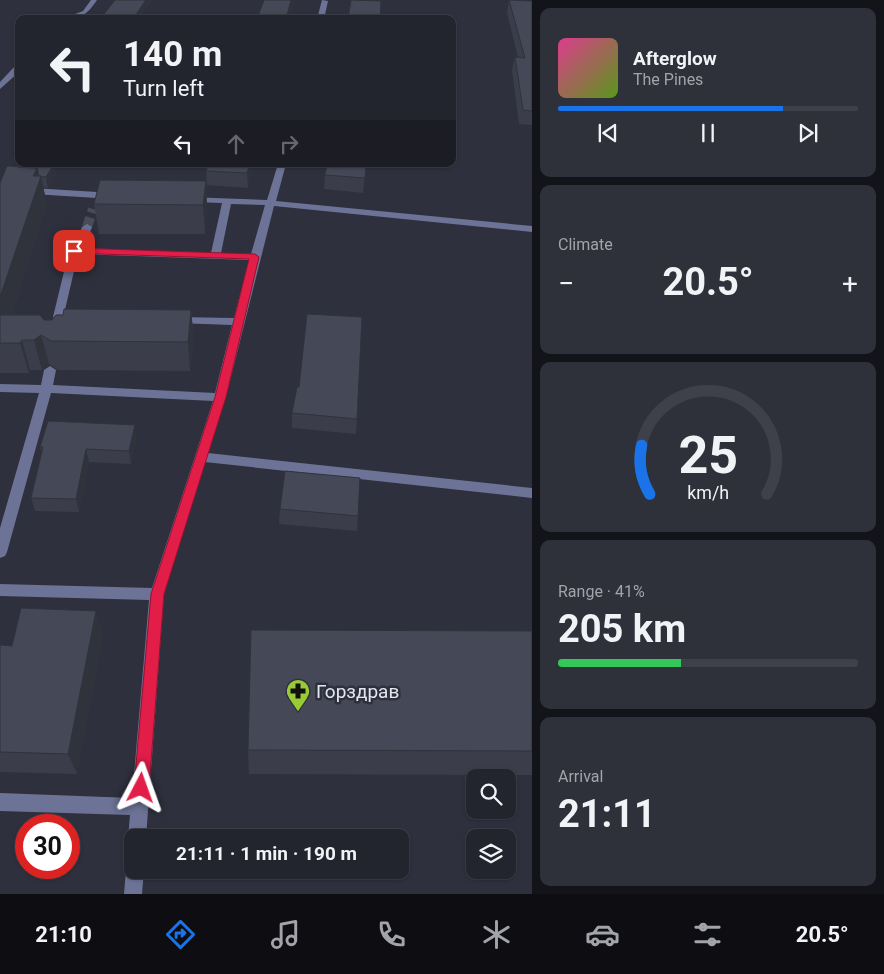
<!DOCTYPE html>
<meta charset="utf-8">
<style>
:root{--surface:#22242e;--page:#2e303a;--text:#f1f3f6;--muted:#a2a4aa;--line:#3f414a;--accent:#1a73e8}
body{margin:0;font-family:Roboto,sans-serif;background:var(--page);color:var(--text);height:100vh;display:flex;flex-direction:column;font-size:19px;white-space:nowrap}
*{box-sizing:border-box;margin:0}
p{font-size:16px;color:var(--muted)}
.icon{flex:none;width:28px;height:28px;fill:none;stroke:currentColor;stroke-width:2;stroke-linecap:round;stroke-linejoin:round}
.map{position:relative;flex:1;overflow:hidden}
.sheet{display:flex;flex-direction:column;gap:8px;padding:8px;background:#131419;width:352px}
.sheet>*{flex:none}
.top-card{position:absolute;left:15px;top:15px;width:441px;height:152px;border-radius:10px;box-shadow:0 1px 4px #0004,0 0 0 1px var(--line);background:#22242e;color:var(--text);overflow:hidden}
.controls{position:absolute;left:466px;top:769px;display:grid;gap:10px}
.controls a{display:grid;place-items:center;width:50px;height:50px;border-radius:10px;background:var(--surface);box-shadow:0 1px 4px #0004,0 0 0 1px var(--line);font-size:25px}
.speed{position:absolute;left:15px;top:814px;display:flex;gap:10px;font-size:25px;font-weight:700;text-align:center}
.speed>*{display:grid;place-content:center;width:65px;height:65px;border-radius:50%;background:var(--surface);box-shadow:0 1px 4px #0004,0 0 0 1px var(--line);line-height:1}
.speed .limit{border:8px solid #d22;background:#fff;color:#111}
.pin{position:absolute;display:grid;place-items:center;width:42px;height:42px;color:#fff;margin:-21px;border-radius:10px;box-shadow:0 2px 8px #0006}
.me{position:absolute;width:55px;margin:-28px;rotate:4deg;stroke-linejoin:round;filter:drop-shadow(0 0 4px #0008)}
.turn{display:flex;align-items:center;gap:18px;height:105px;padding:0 25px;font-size:22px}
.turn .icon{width:65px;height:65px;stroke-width:2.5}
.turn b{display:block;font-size:35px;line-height:42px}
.lanes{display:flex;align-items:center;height:48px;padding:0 25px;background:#0003;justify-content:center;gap:25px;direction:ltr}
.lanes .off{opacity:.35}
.big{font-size:38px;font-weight:700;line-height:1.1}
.sheet .card{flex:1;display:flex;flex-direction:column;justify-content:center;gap:8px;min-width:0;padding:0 18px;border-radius:10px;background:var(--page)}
.sheet .dial{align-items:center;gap:0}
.dial svg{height:130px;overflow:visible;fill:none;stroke:var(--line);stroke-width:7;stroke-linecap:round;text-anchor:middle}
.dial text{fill:var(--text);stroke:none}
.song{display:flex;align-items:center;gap:15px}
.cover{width:60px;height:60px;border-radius:8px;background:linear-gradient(135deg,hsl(330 70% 55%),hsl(90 70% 35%))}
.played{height:5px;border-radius:2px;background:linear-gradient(90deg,var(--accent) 75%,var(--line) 75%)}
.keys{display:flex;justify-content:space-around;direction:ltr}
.heat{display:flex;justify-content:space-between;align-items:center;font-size:28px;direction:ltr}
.charge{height:8px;border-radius:4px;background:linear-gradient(90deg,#34c759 41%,var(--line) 0)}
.trip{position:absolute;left:124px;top:829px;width:285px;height:50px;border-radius:10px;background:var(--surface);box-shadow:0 1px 4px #0004,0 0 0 1px var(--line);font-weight:700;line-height:50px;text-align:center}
.tabs{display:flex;height:80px;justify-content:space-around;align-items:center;background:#0e0e12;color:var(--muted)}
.tabs .icon{width:35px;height:35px}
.tabs .current{color:var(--accent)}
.tabs b{font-size:22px;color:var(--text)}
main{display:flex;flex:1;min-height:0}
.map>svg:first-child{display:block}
</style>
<main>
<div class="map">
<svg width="532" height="894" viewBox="0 0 532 894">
<rect width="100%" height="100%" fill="#2e303d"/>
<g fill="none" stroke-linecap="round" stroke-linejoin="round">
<!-- minor-tunnel -->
<path stroke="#494b58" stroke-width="10" stroke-dasharray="10 5" stroke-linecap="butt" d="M 87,227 L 93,209"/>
<!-- minor -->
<path fill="#6d7396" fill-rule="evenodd" d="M 91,0 L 97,0 C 87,15 81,19 62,19 L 83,11 Z
M 322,0 L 328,1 L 324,19 L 317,19 Z
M 16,65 L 19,65 L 19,72 L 0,89 L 0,82 Z
M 278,164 L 286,164 L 276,201 L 532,226 L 532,232 L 274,206 L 226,397 L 208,453 L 532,488 L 532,498 L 205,462 L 164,594 L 146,838 L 132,838 L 132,845 L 131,844 L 128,838 L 130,815 L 0,811 L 0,793 L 132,798 L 149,600 L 0,596 L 0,584 L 152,588 L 213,401 L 51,393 L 7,552 L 5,556 L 0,558 L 0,528 L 39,393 L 0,392 L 0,384 L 41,385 L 44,370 L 50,366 L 56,370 L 53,385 L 215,393 L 232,325 L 176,323 L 171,320 L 176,317 L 234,318 L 249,260 L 78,254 L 64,314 L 75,316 L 76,318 C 71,323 57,322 53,317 L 69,251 L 76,242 L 82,227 L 87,224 L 92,227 L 86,243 L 82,248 L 211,253 L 222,203 L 190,202 L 185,199 L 187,197 L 267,200 ZM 231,204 L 265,205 L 251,254 L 221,253 Z
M 0,186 L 113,193 L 118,196 L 113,199 L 0,192 Z
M 132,862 L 132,870 L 144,870 L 142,894 L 124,894 L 126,870 L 129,864 Z"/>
</g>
<!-- wall -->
<path fill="#3b3e4a" d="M 509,0 L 532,1 L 532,125 L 519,124 L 512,70 L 515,57 L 518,57 L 507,13 Z
M 61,164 L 48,188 L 43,187 L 47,205 L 12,315 L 44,320 L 52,320 L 191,310 L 194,340 L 190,371 L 58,370 L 49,364 L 42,370 L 30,370 L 29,373 L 0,373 L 0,183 L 18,167 Z
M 208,164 L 253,164 L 248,188 L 207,185 L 206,171 Z
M 366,164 L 363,193 L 324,189 L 325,175 Z
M 206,181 L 207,209 L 205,234 L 99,234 L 94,204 Z
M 299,387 L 357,419 L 356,434 L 292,428 L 292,413 Z
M 137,438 L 131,464 L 89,462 L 79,512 L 35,511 L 31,498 L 42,453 L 40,447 Z
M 280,509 L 358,516 L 357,531 L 279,524 Z
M 96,611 L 103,635 L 77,774 L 0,772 L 0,645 L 12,646 Z
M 532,631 L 532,775 L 249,774 L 248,750 Z"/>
<!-- shaded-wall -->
<path fill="#30323c" d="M 146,0 L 153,0 L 140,19 L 133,19 Z
M 291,0 L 293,0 L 293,7 L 289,19 L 286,19 Z
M 54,164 L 61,164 L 48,188 L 46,177 Z
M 250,164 L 253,164 L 248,188 L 247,173 Z
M 37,168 L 41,176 L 47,205 L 3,343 L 0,336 L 0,297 L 33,176 Z
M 206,181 L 207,209 L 205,234 L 203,205 Z
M 191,310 L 194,340 L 190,371 L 188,342 Z
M 41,335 L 49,364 L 42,370 L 34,340 Z
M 22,340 L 30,370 L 29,373 L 20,343 Z
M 135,425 L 137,438 L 131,464 L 129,451 Z
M 86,449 L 89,462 L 79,512 L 76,499 Z
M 96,611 L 103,635 L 77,774 L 68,754 Z"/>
<!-- building -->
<path fill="#454856" stroke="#30323c" d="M 115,0 L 146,0 L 133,19 L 100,19 Z
M 264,0 L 291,0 L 286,19 L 257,19 Z
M 351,0 L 381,1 L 380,19 L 348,19 Z
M 509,0 L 532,1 L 532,111 L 523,110 L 515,57 L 525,58 Z
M 19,164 L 54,164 L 46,177 L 39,176 L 37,168 L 18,167 Z
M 208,164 L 250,164 L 247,173 L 206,171 Z
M 327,164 L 366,164 L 365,178 L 325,175 Z
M 7,166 L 37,168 L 33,176 L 41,176 L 0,297 L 0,183 Z
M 100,180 L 206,181 L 203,205 L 94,204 Z
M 64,309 L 191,310 L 188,342 L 51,341 L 41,335 L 34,340 L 22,340 L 20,343 L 0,343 L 0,315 L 40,315 L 44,320 L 52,320 L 56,315 L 63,315 Z
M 307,314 L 362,317 L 357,419 L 292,413 L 297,387 L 299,387 Z
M 48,421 L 135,425 L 129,451 L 86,449 L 76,499 L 31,498 L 43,447 L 40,447 Z
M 285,471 L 360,478 L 358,516 L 280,509 Z
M 21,608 L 96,611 L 68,754 L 0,752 L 0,645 L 12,646 Z
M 251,630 L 532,631 L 532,751 L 248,750 Z"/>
<!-- route -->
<path fill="#e11d48" stroke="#92132f" d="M 74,248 L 255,254 L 259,257 L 226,397 L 164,594 L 149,788 L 147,794 L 141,796 L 136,794 L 134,788 L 151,594 L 215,397 L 249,259 L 71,253 L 70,251 Z"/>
<!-- icons -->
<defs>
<g id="pharmacy-pin" transform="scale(1.25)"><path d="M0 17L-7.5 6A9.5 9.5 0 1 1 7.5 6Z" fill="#99cb36" stroke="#2e303d"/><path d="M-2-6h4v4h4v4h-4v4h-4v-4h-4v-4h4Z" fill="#111"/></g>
</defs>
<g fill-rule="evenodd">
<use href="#pharmacy-pin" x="298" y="691"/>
</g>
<g text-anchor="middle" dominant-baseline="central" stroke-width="5" stroke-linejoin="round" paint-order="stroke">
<!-- near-poi labels -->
<g font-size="19" fill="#e4e6ef" stroke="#2e303d" text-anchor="start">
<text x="316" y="691">Горздрав</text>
</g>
</g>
</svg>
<div class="controls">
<a><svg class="icon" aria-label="search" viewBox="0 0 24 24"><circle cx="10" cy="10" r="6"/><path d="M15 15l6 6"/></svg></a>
<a><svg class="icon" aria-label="layers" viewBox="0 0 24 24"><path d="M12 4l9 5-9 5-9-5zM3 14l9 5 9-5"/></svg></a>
</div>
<div class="speed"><div class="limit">30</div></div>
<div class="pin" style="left:74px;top:251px;background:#d93025"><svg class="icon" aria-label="arrive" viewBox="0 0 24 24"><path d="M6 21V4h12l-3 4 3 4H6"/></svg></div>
<svg class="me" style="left:141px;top:788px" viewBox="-20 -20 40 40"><path d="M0-17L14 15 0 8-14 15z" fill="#e11d48" stroke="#fff" stroke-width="4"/></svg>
<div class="trip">21:11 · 1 min · 190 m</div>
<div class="top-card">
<div class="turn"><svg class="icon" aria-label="left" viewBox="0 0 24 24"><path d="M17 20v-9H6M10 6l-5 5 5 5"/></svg><div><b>140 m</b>Turn left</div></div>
<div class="lanes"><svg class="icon" aria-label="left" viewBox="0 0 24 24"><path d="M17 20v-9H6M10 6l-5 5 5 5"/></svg><svg class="icon off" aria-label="ahead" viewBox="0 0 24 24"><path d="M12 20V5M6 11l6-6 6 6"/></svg><svg class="icon off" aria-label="right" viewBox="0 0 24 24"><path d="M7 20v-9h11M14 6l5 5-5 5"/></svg></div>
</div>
</div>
<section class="sheet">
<div class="card">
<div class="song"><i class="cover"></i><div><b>Afterglow</b><p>The Pines</p></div></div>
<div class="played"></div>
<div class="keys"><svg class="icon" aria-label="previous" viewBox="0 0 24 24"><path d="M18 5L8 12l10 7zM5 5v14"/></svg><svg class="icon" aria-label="pause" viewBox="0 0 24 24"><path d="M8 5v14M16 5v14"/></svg><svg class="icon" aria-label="next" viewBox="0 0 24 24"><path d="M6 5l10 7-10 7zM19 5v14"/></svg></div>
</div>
<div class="card"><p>Climate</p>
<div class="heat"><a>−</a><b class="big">20.5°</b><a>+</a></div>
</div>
<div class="card dial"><svg viewBox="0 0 100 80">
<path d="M14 69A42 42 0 1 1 86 69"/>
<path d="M14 69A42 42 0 0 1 9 39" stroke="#1a73e8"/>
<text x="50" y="56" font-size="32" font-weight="700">25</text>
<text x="50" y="72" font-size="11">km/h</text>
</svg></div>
<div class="card"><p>Range · 41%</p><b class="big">205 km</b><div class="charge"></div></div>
<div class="card"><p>Arrival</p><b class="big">21:11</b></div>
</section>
</main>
<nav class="tabs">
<b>21:10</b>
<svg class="icon current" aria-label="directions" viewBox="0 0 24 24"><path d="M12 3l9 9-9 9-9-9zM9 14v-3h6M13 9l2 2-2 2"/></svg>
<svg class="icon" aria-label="music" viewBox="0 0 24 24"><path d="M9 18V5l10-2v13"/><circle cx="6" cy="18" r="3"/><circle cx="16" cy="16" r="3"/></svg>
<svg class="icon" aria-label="phone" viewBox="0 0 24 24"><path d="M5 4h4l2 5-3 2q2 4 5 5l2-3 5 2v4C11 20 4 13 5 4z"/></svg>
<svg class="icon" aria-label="climate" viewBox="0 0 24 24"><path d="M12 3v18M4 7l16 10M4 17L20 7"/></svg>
<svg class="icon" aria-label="car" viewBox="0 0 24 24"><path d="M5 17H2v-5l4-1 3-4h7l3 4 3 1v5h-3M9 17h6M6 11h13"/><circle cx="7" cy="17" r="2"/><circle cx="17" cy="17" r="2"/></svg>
<svg class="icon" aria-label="filters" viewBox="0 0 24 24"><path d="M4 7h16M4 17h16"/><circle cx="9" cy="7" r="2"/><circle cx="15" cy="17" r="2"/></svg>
<b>20.5°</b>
</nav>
